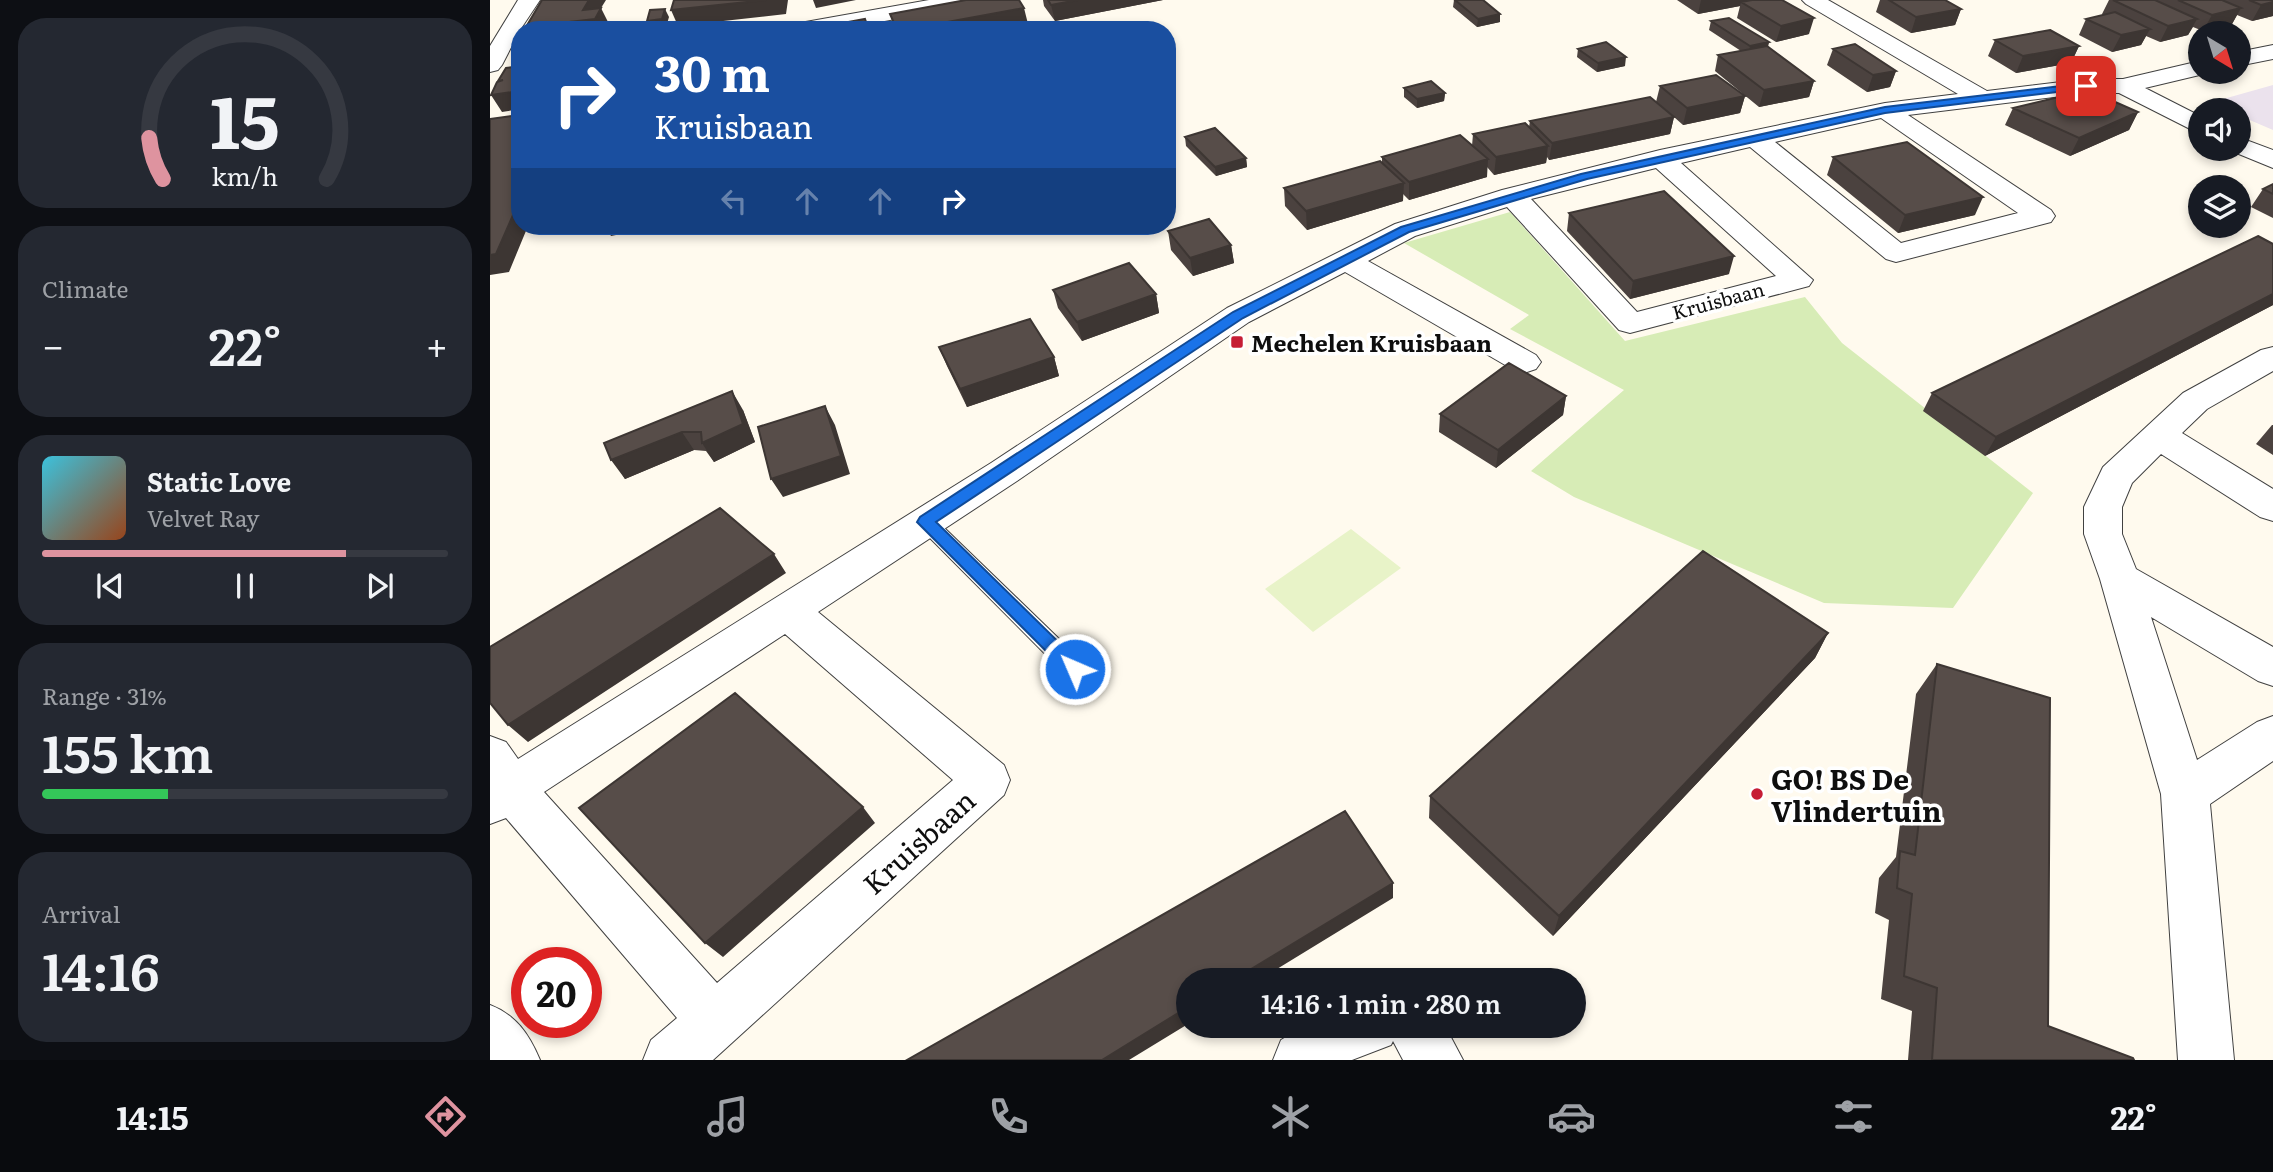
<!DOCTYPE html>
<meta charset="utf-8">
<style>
:root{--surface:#171b24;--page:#242831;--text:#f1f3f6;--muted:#9ea1a6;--line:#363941;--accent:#de939f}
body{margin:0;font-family:Literata,serif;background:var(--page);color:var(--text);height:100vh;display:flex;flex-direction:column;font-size:26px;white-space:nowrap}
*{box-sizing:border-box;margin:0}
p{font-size:23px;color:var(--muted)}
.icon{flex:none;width:38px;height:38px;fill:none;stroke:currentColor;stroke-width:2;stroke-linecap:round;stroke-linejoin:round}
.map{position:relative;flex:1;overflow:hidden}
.details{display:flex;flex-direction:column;gap:18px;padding:18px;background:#0d0f14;width:490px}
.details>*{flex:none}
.top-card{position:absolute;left:21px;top:21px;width:665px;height:214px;border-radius:28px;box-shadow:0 4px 10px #0003;background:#1a4fa0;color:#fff;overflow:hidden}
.needle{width:46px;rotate:142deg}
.tools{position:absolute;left:1698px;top:21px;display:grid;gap:14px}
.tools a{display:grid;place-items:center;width:63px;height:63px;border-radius:50%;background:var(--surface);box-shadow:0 4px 10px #0003;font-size:35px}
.speed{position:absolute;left:21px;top:947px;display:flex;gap:14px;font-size:35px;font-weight:700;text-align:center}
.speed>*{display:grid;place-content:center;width:91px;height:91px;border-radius:50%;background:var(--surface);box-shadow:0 4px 10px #0003;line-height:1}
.speed .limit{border:10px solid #d22;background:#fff;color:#111}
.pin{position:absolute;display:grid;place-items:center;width:60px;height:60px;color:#fff;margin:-30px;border-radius:14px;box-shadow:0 4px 10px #0006}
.me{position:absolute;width:77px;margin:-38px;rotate:315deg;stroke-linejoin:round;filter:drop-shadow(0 0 5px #0008)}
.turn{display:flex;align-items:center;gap:24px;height:147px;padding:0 28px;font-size:32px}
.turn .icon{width:91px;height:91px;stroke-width:2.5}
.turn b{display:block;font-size:49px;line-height:60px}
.lanes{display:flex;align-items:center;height:66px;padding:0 28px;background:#0003;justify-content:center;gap:35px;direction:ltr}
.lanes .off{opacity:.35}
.big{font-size:52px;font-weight:600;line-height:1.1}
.details .card{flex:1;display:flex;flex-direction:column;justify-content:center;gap:10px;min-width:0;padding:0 24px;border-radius:28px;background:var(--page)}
.details .dial{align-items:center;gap:0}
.dial svg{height:182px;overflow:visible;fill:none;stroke:var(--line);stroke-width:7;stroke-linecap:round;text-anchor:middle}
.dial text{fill:var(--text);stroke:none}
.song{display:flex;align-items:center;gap:21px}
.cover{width:84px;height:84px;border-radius:10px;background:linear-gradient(135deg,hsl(190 70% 55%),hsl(20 70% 35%))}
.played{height:7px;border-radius:4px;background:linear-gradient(90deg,var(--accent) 75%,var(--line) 75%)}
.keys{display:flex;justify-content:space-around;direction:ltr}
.heat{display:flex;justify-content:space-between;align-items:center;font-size:38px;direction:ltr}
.charge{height:10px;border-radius:5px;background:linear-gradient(90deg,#34c759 31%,var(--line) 0)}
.trip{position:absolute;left:686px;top:968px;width:410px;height:70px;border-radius:35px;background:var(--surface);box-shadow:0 4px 10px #0003;font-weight:600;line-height:70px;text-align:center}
.menu{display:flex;height:112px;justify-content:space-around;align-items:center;background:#090b0e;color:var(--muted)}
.menu .icon{width:49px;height:49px}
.menu .active{color:var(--accent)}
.menu b{font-size:32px;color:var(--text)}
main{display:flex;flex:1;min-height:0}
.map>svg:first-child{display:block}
</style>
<main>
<section class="details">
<div class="card dial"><svg viewBox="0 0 100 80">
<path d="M14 69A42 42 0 1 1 86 69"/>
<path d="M14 69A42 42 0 0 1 8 51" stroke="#de939f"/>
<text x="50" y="56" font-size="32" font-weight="700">15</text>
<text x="50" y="72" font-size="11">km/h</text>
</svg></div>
<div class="card"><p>Climate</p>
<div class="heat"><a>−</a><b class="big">22°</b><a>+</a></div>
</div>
<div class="card">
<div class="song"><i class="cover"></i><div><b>Static Love</b><p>Velvet Ray</p></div></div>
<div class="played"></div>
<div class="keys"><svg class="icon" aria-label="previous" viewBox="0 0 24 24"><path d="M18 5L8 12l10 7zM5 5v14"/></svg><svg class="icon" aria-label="pause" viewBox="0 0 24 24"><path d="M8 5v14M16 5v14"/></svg><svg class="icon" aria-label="next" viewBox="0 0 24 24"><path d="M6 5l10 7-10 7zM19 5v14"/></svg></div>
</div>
<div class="card"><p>Range · 31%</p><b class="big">155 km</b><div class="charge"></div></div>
<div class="card"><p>Arrival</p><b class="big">14:16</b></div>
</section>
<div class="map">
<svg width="1783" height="1060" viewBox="0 0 1783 1060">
<rect width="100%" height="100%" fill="#fffaee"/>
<!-- industrial -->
<path fill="#ebe2ed" d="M 1783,85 L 1783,130 L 1748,115 L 1748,110 L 1737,110 L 1719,103 Z"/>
<!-- green -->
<path fill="#d7ecb6" d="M 1020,212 L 1135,341 L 1315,297 L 1352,343 L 1543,493 L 1463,608 L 1334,603 L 1084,497 L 1041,471 L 1134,390 L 1020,329 L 1039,315 L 914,243 Z"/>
<!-- pitch -->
<path fill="#e8f3c8" d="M 861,529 L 911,568 L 823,632 L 775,589 Z"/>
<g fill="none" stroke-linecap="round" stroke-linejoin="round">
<!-- lane casing -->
<g stroke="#414141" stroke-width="2">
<path id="lane" d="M 435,513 L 442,516 L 593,662 L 597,669 L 593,676 L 585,679 L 577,676 L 428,526 L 425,521 L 428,516 Z"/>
</g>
<!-- street casing -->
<g stroke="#414141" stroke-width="2">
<path id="street" d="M 28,0 L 50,0 L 30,30 L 12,65 L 8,70 L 0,72 L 0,46 Z
M 439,0 L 485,0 L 481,4 L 474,6 L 347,30 L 299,30 L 302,25 L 310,23 Z
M 1312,0 L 1338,0 L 1497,91 L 1596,79 L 1633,79 L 1710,61 L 1710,72 L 1718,73 L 1655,88 L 1710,116 L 1710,134 L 1629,93 L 1596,93 L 1418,115 L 1561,210 L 1565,216 L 1561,222 L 1406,262 L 1396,259 L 1260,147 L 1191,163 L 1323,280 L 1319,286 L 1140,333 L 1129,330 L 1017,207 L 925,236 L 878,261 L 1046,355 L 1051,362 L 1046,369 L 1034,373 L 1022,369 L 855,272 L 759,322 L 527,481 L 328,612 L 514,765 L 520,780 L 514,795 L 223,1060 L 153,1060 L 161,1040 L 187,1018 L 16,818 L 0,824 L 0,736 L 16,742 L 28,759 L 501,463 L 737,308 L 905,224 L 1012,190 L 1170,150 L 1395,103 L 1468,94 L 1316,4 ZM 1391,118 L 1528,213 L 1411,243 L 1285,142 ZM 1166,168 L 1286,276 L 1147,312 L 1041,199 ZM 295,634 L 463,780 L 227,983 L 54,792 Z
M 1783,45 L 1783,59 L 1748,66 L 1748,52 Z
M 1748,137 L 1783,150 L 1783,168 L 1739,150 L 1738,149 L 1748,149 Z
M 1783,347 L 1783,371 L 1717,409 L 1692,433 L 1783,489 L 1783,521 L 1770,517 L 1671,454 L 1642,483 L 1632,507 L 1632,534 L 1646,569 L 1783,647 L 1783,686 L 1768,681 L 1661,617 L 1707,760 L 1767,722 L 1783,716 L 1783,761 L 1720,804 L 1744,1060 L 1688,1060 L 1671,794 L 1610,579 L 1594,534 L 1594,507 L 1613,467 L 1693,393 L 1771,350 Z
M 0,1005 C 26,1015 39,1034 50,1060 L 0,1060 Z
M 814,1026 L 955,1026 L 973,1060 L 913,1060 L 903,1041 L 901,1045 L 862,1060 L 783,1060 L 791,1040 Z"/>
</g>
<!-- lane -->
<use href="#lane" fill="#fff" fill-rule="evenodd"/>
<!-- street -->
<use href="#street" fill="#fff" fill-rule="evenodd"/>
</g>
<!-- wall -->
<path fill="#4b423f" d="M 553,0 L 673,0 L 565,21 L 554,6 Z
M 964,0 L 993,0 L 1010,22 L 987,27 L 963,7 Z
M 1187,0 L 1292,0 L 1319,34 L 1286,42 L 1247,18 L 1250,6 L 1208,14 Z
M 1390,0 L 1455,0 L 1471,9 L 1465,25 L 1421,33 L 1386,12 Z
M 1619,0 L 1783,0 L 1783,16 L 1762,21 L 1747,15 L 1742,24 L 1713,31 L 1703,27 L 1698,35 L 1670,42 L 1656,36 L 1651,45 L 1622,52 L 1589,35 L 1596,19 L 1613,15 L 1612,14 Z
M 1221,21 L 1279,42 L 1278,47 L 1324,81 L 1319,97 L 1269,107 L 1225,71 L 1228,55 L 1251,51 L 1219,30 Z
M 1505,40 L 1589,46 L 1581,63 L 1526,73 L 1498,56 Z
M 1088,49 L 1135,66 L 1107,72 L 1087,57 Z
M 1343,49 L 1406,71 L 1400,87 L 1377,92 L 1337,65 Z
M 1170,86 L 1255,96 L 1250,113 L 1193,125 L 1184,117 L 1180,134 L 1059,160 L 1057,157 L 1056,163 L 1004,175 L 997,167 L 997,177 L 919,200 L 913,194 L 913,201 L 817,230 L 795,206 L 794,188 L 892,163 L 892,157 L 982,146 L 983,134 L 1039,127 L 1040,121 L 1166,102 Z
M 914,88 L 955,93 L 954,101 L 927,108 L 914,97 Z
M 1523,108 L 1648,112 L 1639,130 L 1580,156 L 1515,125 Z
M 695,137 L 756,158 L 757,167 L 726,176 L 696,146 Z
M 1343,157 L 1485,215 L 1408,233 L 1337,175 Z
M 1783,184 L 1783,218 L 1761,207 L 1773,189 Z
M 1079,213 L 1239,274 L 1140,299 L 1077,231 Z
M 678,231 L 741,245 L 744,263 L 703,276 L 681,250 Z
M 1783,244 L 1783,305 L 1495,456 L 1433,411 L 1442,393 Z
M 563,290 L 666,294 L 669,313 L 592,341 L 568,308 Z
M 449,347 L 564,357 L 569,376 L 477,407 L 457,366 Z
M 1076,396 L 1073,415 L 1006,468 L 949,432 L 950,414 Z
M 253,410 L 265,442 L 224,462 L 216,451 L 204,450 L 135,479 L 114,443 Z
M 1782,425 L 1783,425 L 1783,455 L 1766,444 Z
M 1338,633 L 1325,658 L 1063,936 L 939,818 L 940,796 Z
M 1447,664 L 1558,1026 L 1644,1060 L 1418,1060 L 1422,1011 L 1391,999 L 1399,920 L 1385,913 L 1389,878 L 1406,857 L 1426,694 Z"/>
<!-- shaded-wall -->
<path fill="#3d3633" d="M 99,0 L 116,0 L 111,8 L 119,24 L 117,30 L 38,30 L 36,27 L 93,10 Z
M 276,0 L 298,0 L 296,14 L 188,26 L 181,10 Z
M 323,0 L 366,0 L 326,8 Z
M 588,0 L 673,0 L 565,21 L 561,5 Z
M 1211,0 L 1266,0 L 1251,2 L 1250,6 L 1208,14 Z
M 1783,2 L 1783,16 L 1762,21 L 1771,5 Z
M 534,8 L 538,24 L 505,30 L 414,30 Z
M 1751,8 L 1742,24 L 1713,31 L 1722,15 Z
M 175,9 L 179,17 L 176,27 L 161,29 L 157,21 Z
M 1471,9 L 1465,25 L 1421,33 L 1426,17 Z
M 1010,14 L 1010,22 L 987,27 L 988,19 Z
M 1324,18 L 1319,34 L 1286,42 L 1291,26 Z
M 1707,19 L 1698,35 L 1670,42 L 1678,26 Z
M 1660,29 L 1651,45 L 1622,52 L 1631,35 Z
M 1279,42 L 1276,51 L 1258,55 L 1260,46 Z
M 1589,46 L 1581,63 L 1526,73 L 1533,56 Z
M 1136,57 L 1135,66 L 1107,72 L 1108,63 Z
M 1406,71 L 1400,87 L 1377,92 L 1383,75 Z
M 8,81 L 30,91 L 30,109 L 12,112 L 1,95 L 16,93 Z
M 1324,81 L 1319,97 L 1269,107 L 1274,90 Z
M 955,93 L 954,101 L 927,108 L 927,99 Z
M 1255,96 L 1250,113 L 1193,125 L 1197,108 Z
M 1648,112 L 1639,130 L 1580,156 L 1589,138 Z
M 1184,117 L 1180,134 L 1059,160 L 1062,143 Z
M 1058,146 L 1056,163 L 1004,175 L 1006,157 Z
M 756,158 L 757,167 L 726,176 L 725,167 Z
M 998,159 L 997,177 L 919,200 L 919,182 Z
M 914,183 L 913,201 L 817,230 L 816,211 Z
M 1493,197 L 1485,215 L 1408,233 L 1415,215 Z
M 30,199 L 30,226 L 38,226 L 19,272 L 0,275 L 0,255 Z
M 115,226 L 151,226 L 151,230 L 121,236 Z
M 741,245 L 744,263 L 703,276 L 700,258 Z
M 1244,256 L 1239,274 L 1140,299 L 1143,281 Z
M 666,294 L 669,313 L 592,341 L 587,322 Z
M 1783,294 L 1783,305 L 1495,456 L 1506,437 Z
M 564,357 L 569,376 L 477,407 L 470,389 Z
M 242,391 L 253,410 L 265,442 L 224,462 L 212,443 Z
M 1076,396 L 1073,415 L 1006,468 L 1008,450 Z
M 335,406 L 345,425 L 360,474 L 293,497 L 281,479 Z
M 192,432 L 204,450 L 135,479 L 121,460 Z
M 284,554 L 296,573 L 38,742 L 18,725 Z
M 1338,633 L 1325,658 L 1063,936 L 1069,916 Z
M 373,807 L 385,823 L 233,957 L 215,943 Z
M 903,883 L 903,898 L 769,980 L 743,980 Z
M 698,1007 L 698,1024 L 639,1060 L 612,1060 Z"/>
<!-- building -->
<path fill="#574d49" stroke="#3d3633" stroke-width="2" d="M 52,0 L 99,0 L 93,10 L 111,8 L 105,19 L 36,27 Z
M 184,0 L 276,0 L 181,10 Z
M 476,0 L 529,0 L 534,8 L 414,30 L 407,30 L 400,14 Z
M 558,0 L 588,0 L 561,5 Z
M 965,0 L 993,0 L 1010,14 L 988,19 Z
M 1262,0 L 1292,0 L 1324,18 L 1291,26 L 1251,2 Z
M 1399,0 L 1455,0 L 1471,9 L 1426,17 Z
M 1623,0 L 1665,0 L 1707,19 L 1678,26 Z
M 1688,0 L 1732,0 L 1751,8 L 1722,15 Z
M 1759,0 L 1783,0 L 1783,2 L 1771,5 Z
M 175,9 L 172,19 L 157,21 L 160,10 Z
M 1625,12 L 1660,29 L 1631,35 L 1596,19 Z
M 1239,18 L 1279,42 L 1260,46 L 1221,21 Z
M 375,19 L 379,30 L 315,30 Z
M 1560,30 L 1589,46 L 1533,56 L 1505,40 Z
M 1116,42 L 1136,57 L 1108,63 L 1088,49 Z
M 1365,44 L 1406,71 L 1383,75 L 1343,49 Z
M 1277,46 L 1324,81 L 1274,90 L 1228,55 Z
M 30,66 L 30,91 L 1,95 L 7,82 L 13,80 L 8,81 L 16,68 Z
M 1226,75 L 1255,96 L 1197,108 L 1170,86 Z
M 941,81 L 955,93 L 927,99 L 914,88 Z
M 1598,90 L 1648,112 L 1589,138 L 1523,108 Z
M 1160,97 L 1184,117 L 1062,143 L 1040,121 Z
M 30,115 L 30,199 L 6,254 L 0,255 L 0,119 Z
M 1035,123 L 1058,146 L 1006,157 L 983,134 Z
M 725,128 L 756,158 L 725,167 L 695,137 Z
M 970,135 L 998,159 L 919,182 L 892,157 Z
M 1417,142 L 1493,197 L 1415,215 L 1343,157 Z
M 890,161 L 914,183 L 816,211 L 794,188 Z
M 1783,184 L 1783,194 L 1773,189 Z
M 1174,191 L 1244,256 L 1143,281 L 1079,213 Z
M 719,219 L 741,245 L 700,258 L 678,231 Z
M 1768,236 L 1783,244 L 1783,294 L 1506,437 L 1442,393 Z
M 639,263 L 666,294 L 587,322 L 563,290 Z
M 540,319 L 564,357 L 470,389 L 449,347 Z
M 1019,363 L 1076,396 L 1008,450 L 950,414 Z
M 242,391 L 253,424 L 212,443 L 211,432 L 192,432 L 121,460 L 114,443 Z
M 335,406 L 351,456 L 281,479 L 268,427 Z
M 230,508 L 284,554 L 18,725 L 0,703 L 0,647 Z
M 1213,551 L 1338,633 L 1069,916 L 940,796 Z
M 1447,664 L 1560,698 L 1558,1026 L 1643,1058 L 1644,1060 L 1442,1060 L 1447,988 L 1414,976 L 1422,894 L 1407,888 L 1410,851 L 1425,855 Z
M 245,693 L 373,807 L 215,943 L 89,808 Z
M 855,811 L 903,883 L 743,980 L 698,980 L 698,1007 L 612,1060 L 417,1060 Z"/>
<!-- route -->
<path fill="#1a73e8" stroke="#114b97" stroke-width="2" d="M 1596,83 L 1601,86 L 1600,88 L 1395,113 L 1097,179 L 919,232 L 753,318 L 446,522 L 591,664 L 594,669 L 591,674 L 585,677 L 579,674 L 427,522 L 430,517 L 743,312 L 911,227 L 1091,174 L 1395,107 Z"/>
<!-- markers -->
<g fill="#c61d35" stroke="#fff" stroke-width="2.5">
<rect x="740" y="335" width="14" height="14" rx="3.5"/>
<circle cx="1267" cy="794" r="7"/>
</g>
<g text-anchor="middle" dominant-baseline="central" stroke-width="7" stroke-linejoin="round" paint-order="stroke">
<!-- far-street labels -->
<g font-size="19" fill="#0e0e0e" stroke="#fff">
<text transform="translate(1228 300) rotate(-15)">Kruisbaan</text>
</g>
<!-- poi labels -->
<g font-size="23" font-weight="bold" fill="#0e0e0e" stroke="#fff" text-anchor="start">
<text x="761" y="342">Mechelen Kruisbaan</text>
</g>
<!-- near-poi labels -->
<g font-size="28" font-weight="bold" fill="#0e0e0e" stroke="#fff" text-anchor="start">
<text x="1281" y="778">GO! BS De<tspan x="1281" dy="32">Vlindertuin</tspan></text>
</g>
<!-- near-street labels -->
<g font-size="28" fill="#0e0e0e" stroke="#fff">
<text transform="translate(428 841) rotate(-42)">Kruisbaan</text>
</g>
</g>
</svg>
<div class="tools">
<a><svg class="needle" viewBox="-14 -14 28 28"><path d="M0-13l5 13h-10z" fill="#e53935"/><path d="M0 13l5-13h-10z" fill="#9ea1a6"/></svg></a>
<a><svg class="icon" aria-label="sound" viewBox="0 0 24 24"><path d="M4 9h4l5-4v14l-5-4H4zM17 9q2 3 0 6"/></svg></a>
<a><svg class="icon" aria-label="layers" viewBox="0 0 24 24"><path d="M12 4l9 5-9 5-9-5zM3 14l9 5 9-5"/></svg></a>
</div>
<div class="speed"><div class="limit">20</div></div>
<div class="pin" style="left:1596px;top:86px;background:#d93025"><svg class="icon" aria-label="arrive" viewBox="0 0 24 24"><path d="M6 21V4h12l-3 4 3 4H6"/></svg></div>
<svg class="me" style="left:585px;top:669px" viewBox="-20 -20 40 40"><circle r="17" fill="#1a73e8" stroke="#fff" stroke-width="3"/><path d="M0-11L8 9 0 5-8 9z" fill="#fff"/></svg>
<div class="trip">14:16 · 1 min · 280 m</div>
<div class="top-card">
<div class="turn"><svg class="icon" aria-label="right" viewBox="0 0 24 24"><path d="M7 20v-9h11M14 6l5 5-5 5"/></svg><div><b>30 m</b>Kruisbaan</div></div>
<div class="lanes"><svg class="icon off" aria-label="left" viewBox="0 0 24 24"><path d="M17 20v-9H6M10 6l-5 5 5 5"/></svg><svg class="icon off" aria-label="ahead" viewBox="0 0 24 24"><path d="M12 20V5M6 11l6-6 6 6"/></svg><svg class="icon off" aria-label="ahead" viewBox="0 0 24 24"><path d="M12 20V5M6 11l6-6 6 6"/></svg><svg class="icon" aria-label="right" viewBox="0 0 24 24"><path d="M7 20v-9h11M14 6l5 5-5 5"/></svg></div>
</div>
</div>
</main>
<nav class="menu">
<b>14:15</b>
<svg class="icon active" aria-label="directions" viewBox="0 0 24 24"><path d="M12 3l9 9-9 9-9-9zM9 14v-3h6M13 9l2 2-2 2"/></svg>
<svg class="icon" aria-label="music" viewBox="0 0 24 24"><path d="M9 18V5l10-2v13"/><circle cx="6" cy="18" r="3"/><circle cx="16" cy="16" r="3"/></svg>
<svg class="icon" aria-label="phone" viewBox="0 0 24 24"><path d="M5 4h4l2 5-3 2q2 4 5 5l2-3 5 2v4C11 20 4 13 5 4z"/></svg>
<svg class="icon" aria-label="climate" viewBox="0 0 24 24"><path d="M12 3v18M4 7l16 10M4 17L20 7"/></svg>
<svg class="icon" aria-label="car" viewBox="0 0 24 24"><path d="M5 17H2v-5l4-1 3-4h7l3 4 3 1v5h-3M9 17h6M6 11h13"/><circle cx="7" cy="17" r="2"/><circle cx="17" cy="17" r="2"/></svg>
<svg class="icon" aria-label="filters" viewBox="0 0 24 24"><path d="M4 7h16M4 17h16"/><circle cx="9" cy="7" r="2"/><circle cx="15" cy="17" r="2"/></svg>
<b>22°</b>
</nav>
